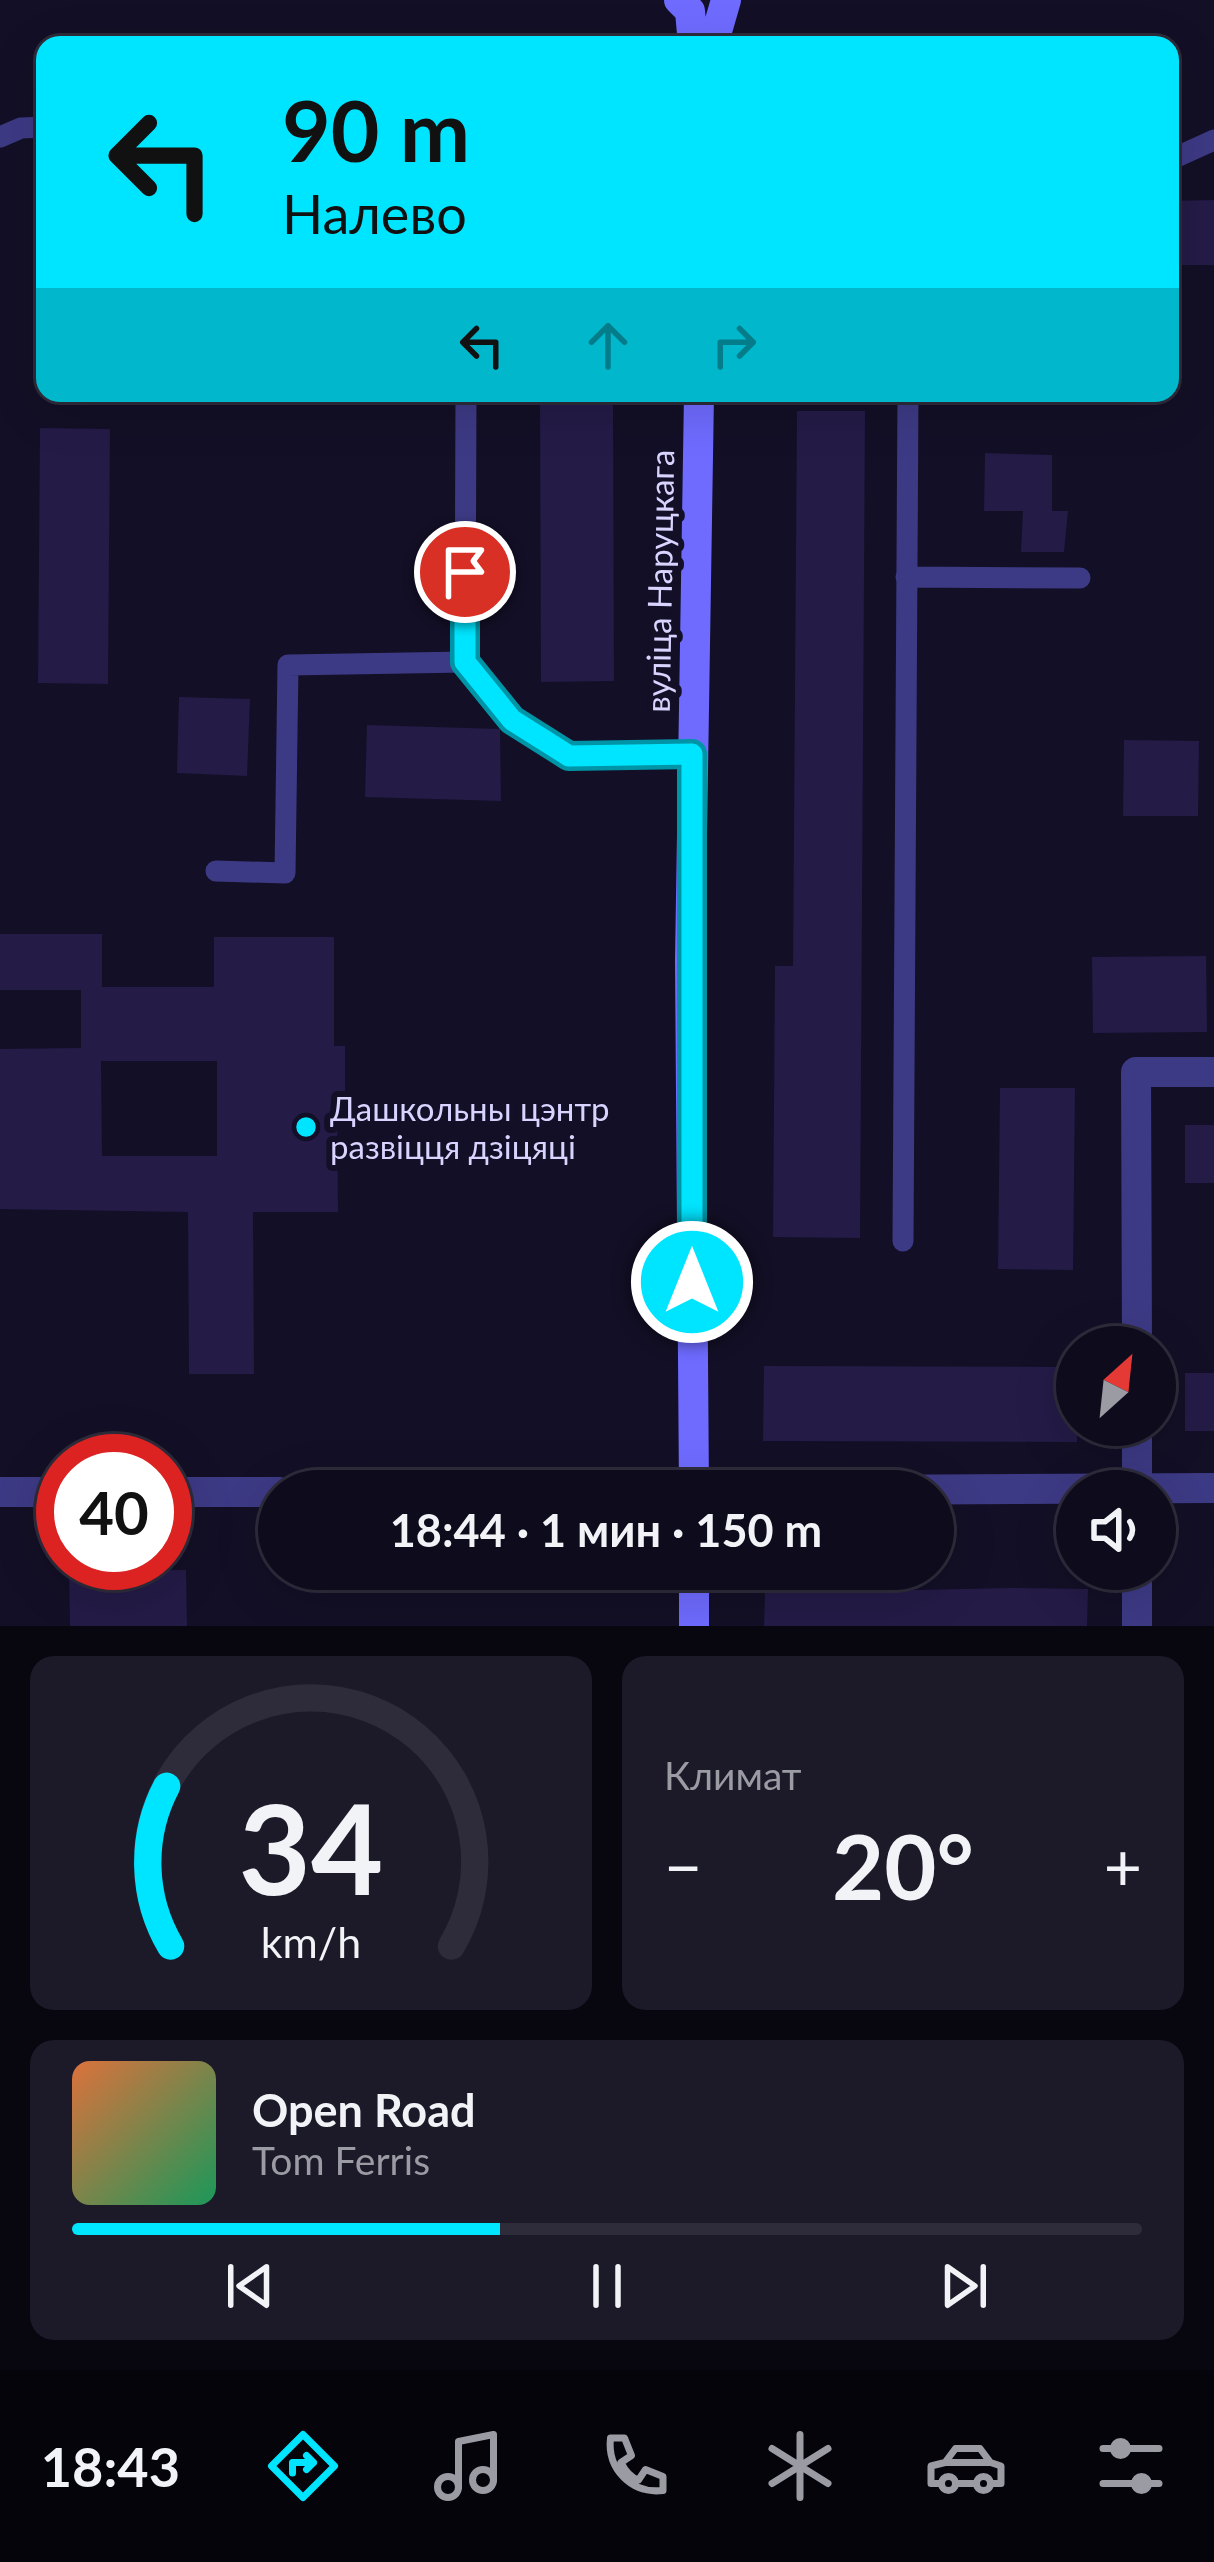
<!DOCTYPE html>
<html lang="ru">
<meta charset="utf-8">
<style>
:root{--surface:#0e0b1c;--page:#1c1929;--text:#f1f3f6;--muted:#9b9ba3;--line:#2e2b3b;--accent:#00e5ff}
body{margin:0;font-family:Lato,sans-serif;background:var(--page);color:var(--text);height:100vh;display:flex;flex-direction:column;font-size:45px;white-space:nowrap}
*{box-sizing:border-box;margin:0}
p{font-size:39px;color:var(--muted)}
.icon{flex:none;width:66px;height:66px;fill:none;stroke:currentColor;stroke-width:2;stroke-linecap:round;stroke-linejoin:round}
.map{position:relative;height:1626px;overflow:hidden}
.sheet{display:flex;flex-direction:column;gap:30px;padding:30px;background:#08060f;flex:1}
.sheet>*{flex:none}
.banner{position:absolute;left:36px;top:36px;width:1143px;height:366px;border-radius:24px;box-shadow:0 12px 48px #0002,0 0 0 3px var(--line);background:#00e5ff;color:#111;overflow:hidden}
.needle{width:78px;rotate:27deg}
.buttons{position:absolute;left:1056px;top:1326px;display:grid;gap:24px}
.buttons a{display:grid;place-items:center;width:120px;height:120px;border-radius:50%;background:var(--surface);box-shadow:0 12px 48px #0002,0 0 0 3px var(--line);font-size:60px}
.speed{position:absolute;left:36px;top:1434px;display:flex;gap:24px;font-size:60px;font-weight:700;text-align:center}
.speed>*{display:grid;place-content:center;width:156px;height:156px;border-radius:50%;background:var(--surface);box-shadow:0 12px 48px #0002,0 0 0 3px var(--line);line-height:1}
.speed .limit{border:18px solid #d22;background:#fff;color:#111}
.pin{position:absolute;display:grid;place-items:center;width:102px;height:102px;color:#fff;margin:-51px;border:6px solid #fff;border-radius:50%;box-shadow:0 3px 12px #0007}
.me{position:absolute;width:132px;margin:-66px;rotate:0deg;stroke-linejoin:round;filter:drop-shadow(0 0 9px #0008)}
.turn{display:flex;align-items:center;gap:42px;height:252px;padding:0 48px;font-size:54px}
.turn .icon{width:156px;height:156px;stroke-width:2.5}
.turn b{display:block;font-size:84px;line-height:102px}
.lanes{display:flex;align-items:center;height:114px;padding:0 48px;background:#0003;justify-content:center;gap:60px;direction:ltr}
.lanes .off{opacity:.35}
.big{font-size:90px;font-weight:700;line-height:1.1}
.sheet .tile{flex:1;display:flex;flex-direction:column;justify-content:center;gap:18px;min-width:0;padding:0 42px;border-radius:24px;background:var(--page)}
.sheet .dial{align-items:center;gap:0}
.dial svg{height:312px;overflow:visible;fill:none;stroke:var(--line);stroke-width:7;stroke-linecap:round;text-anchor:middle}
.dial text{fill:var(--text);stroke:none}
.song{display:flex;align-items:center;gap:36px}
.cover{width:144px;height:144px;border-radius:18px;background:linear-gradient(135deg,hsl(20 70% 55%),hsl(150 70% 35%))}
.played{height:12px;border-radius:6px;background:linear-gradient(90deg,var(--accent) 40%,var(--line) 40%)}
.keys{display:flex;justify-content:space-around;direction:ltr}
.heat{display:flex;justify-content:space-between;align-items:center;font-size:66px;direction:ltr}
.sheet .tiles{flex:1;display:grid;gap:30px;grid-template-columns:1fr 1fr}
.tile:last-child{grid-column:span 2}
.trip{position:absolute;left:258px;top:1470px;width:696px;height:120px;border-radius:60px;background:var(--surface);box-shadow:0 12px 48px #0002,0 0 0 3px var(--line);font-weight:700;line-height:120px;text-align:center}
.menu{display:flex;height:192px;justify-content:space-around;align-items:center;background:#06040b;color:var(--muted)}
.menu .icon{width:84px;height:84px}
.menu .active{color:var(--accent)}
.menu b{font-size:54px;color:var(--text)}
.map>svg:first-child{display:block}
</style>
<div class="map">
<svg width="1214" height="1626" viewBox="0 0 1214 1626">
<rect width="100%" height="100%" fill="#130f26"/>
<!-- building -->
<path fill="#241b47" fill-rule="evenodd" d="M 1214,200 L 1214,265 L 1170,265 L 1170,201 Z
M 540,393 L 613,393 L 614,681 L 541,682 Z
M 797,411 L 865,411 L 860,1238 L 773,1237 L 775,966 L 793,966 Z
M 40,428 L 110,429 L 108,684 L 38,683 Z
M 985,453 L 1052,455 L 1052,511 L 1068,511 L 1064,552 L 1021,552 L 1023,511 L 984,511 Z
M 179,697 L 250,699 L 247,776 L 177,773 Z
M 367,725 L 500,729 L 501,801 L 365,797 Z
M 1124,740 L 1199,741 L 1198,816 L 1123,816 Z
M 0,934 L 102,934 L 102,987 L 214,987 L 214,937 L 334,937 L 334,1046 L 345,1046 L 345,1100 L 337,1100 L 338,1212 L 253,1212 L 254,1374 L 189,1374 L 188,1212 L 0,1209 L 0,1049 L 81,1048 L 81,990 L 0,990 ZM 101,1061 L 217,1061 L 217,1156 L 102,1156 Z
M 1206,956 L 1207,1032 L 1093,1033 L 1092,957 Z
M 1000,1088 L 1075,1088 L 1073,1270 L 998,1269 Z
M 1185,1125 L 1214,1125 L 1214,1183 L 1185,1183 Z
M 764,1366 L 1077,1367 L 1077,1442 L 763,1441 Z
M 1185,1373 L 1214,1373 L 1214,1431 L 1185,1431 Z
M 186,1570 L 187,1626 L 70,1626 L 69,1571 Z
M 1013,1588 L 1088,1589 L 1087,1626 L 764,1626 L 765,1593 Z"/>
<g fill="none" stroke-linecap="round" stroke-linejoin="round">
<!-- lane -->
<path stroke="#3d3a85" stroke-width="21" d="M 0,137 L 21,128 L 45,127
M 1170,160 L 1214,140
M 906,577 L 1080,578
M 465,662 L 466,393
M 216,871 L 285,873 L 288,665 L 465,662 L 512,720 L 569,756 L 692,754
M 903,1241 L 908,393"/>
<!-- street -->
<path stroke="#3d3a85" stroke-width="30" d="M 1137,1347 L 1136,1072 L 1214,1072
M 1137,1425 L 1137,1491
M 666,1491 L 1214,1488
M 0,1492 L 63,1492
M 165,1492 L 279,1492
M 1137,1569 L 1137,1626"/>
<!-- secondary -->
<path stroke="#6f6bff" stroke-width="30" d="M 679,0 L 690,11 L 693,45
M 713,45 L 726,0
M 694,1491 L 690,960 L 699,393
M 694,1569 L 694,1626"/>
</g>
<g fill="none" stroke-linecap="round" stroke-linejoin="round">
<!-- route casing -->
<g stroke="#0095a6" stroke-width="30">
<path id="route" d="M 465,572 L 465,662 L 512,720 L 569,756 L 692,754 L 692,1282"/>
</g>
<!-- route -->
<use href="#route" stroke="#00e5ff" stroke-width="21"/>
</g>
<!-- markers -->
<circle fill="#00e5ff" stroke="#130f26" stroke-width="4.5" cx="306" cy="1127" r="12"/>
<g text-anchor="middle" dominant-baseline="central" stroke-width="12" stroke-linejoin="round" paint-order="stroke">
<!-- street labels -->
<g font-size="33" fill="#d9d4ff" stroke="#130f26">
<text transform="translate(659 581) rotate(-89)">вуліца Наруцкага</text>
</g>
<!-- poi labels -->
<g font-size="33" fill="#d9d4ff" stroke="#130f26" text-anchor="start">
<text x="330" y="1108">Дашкольны цэнтр<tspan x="330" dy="38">развіцця дзіцяці</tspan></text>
</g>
</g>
</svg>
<div class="buttons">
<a><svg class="needle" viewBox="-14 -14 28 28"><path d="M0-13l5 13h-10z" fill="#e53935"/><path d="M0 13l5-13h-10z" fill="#9b9ba3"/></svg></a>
<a><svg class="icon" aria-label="sound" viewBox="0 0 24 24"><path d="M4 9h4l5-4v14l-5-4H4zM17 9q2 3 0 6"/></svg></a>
</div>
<div class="speed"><div class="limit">40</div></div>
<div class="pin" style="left:465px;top:572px;background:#d93025"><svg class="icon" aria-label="arrive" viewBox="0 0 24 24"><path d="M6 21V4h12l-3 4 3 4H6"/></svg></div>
<svg class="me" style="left:692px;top:1282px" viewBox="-20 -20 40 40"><circle r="17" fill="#00e5ff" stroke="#fff" stroke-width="3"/><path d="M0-11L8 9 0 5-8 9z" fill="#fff"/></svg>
<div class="trip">18:44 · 1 мин · 150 m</div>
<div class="banner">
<div class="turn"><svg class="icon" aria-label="left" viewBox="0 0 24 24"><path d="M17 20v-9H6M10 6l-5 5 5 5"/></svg><div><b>90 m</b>Налево</div></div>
<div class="lanes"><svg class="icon" aria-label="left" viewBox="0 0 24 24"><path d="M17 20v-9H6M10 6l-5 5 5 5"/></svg><svg class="icon off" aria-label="ahead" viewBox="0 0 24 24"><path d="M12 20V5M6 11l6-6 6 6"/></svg><svg class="icon off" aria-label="right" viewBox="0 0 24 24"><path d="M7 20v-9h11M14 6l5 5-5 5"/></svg></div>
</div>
</div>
<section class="sheet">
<div class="tiles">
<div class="tile dial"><svg viewBox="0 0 100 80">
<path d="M14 69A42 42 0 1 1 86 69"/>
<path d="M14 69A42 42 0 0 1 13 28" stroke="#00e5ff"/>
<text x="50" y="56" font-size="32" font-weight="700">34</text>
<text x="50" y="72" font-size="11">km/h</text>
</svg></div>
<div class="tile"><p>Климат</p>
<div class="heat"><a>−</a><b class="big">20°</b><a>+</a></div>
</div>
<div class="tile">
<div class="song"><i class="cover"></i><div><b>Open Road</b><p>Tom Ferris</p></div></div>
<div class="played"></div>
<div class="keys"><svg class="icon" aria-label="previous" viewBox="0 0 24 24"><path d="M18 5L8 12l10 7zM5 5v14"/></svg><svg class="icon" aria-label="pause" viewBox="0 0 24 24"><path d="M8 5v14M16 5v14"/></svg><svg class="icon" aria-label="next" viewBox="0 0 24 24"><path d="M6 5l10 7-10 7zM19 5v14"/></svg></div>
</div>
</div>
</section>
<nav class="menu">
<b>18:43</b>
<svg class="icon active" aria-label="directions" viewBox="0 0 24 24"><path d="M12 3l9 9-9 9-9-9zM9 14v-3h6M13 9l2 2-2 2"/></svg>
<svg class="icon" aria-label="music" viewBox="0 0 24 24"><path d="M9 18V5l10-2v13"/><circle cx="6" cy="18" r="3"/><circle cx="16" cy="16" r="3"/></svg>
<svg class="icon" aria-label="phone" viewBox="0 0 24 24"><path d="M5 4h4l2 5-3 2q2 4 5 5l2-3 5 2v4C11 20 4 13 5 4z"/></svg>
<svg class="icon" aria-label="climate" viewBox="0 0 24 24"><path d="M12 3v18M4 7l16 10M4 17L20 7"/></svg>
<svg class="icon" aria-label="car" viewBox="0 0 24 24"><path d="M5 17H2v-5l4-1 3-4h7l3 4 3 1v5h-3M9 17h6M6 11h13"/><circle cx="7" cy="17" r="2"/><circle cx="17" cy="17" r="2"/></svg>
<svg class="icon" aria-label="filters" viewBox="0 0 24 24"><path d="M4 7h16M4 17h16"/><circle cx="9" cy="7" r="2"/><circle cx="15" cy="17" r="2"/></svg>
</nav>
